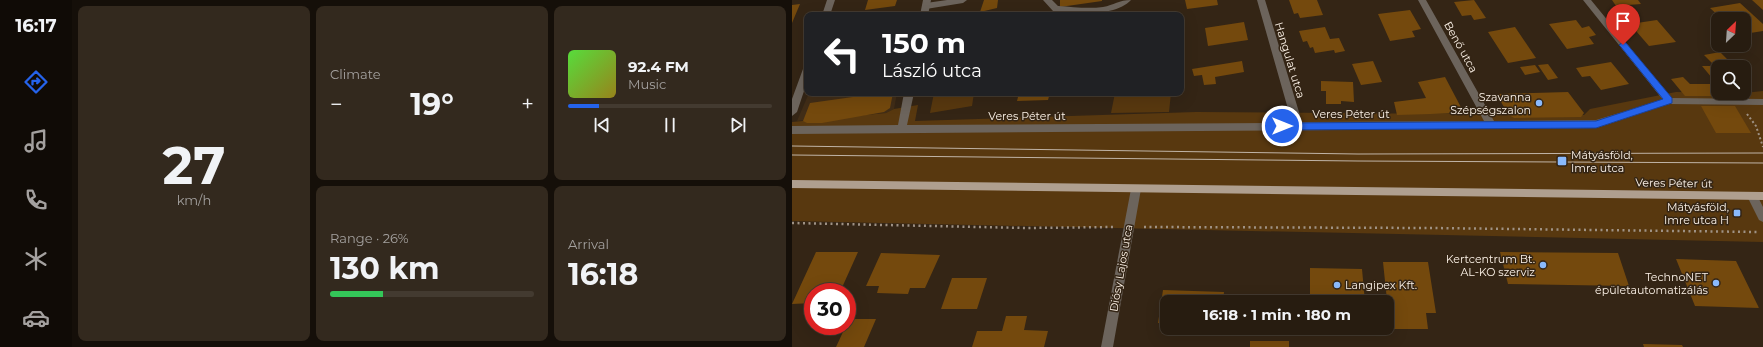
<!DOCTYPE html>
<meta charset="utf-8">
<style>
:root{--surface:#271c10;--page:#33291e;--text:#f1f3f6;--muted:#a4a19f;--line:#433a30;--accent:#2563eb}
body{margin:0;font-family:Montserrat,sans-serif;background:var(--page);color:var(--text);height:100vh;display:flex;flex-direction:column;font-size:15px;white-space:nowrap}
*{box-sizing:border-box;margin:0}
p{font-size:13px;color:var(--muted)}
.icon{flex:none;width:22px;height:22px;fill:none;stroke:currentColor;stroke-width:2;stroke-linecap:round;stroke-linejoin:round}
.map{position:relative;flex:1;overflow:hidden}
.details{display:flex;flex-direction:column;gap:6px;padding:6px;background:#150f09;width:720px}
.details>*{flex:none}
.top-card{position:absolute;left:12px;top:12px;width:380px;height:84px;border-radius:8px;box-shadow:0 4px 16px #0002,0 0 0 1px var(--line);background:#202124;color:#fff;overflow:hidden}
.needle{width:26px;rotate:25deg}
.buttons{position:absolute;left:919px;top:12px;display:grid;gap:8px}
.buttons a{display:grid;place-items:center;width:40px;height:40px;border-radius:8px;background:var(--surface);box-shadow:0 4px 16px #0002,0 0 0 1px var(--line);font-size:20px}
.speed{position:absolute;left:12px;top:283px;display:flex;gap:8px;font-size:20px;font-weight:700;text-align:center}
.speed>*{display:grid;place-content:center;width:52px;height:52px;border-radius:50%;background:var(--surface);box-shadow:0 4px 16px #0002,0 0 0 1px var(--line);line-height:1}
.speed .limit{border:6px solid #d22;background:#fff;color:#111}
.pin{position:absolute;display:grid;place-items:center;width:34px;height:34px;color:#fff;margin:-41px -17px;border-radius:50% 50% 50% 0;rotate:-45deg;box-shadow:0 0 4px #0007}
.pin .icon{rotate:45deg}
.me{position:absolute;width:44px;margin:-22px;rotate:90deg;stroke-linejoin:round;filter:drop-shadow(0 0 3px #0008)}
.turn{display:flex;align-items:center;gap:14px;height:84px;padding:0 12px;font-size:18px}
.turn .icon{width:52px;height:52px;stroke-width:2.5}
.turn b{display:block;font-size:28px;line-height:34px}
.big{font-size:30px;font-weight:700;line-height:1.1}
.details .tile{flex:1;display:flex;flex-direction:column;justify-content:center;gap:6px;min-width:0;padding:0 14px;border-radius:8px;background:var(--page)}
.details .dial{align-items:center;gap:0}
.dial b{font-size:52px;line-height:1}
.song{display:flex;align-items:center;gap:12px}
.cover{width:48px;height:48px;border-radius:6px;background:linear-gradient(135deg,hsl(110 70% 55%),hsl(50 70% 35%))}
.played{height:4px;border-radius:2px;background:linear-gradient(90deg,var(--accent) 15%,var(--line) 15%)}
.keys{display:flex;justify-content:space-around;direction:ltr}
.heat{display:flex;justify-content:space-between;align-items:center;font-size:22px;direction:ltr}
.charge{height:6px;border-radius:3px;background:linear-gradient(90deg,#34c759 26%,var(--line) 0)}
.details .tiles{flex:1;display:grid;gap:6px;grid-template-columns:repeat(3,1fr)}
.tile:first-child{grid-row:span 2}
.trip{position:absolute;left:368px;top:295px;width:234px;height:40px;border-radius:8px;background:var(--surface);box-shadow:0 4px 16px #0002,0 0 0 1px var(--line);font-weight:700;line-height:40px;text-align:center}
main{display:flex;flex:1;min-height:0}
.tab-bar{display:flex;flex-direction:column;width:72px;justify-content:space-around;align-items:center;background:#100b06;color:var(--muted)}
.tab-bar .icon{width:28px;height:28px}
.tab-bar .on{color:var(--accent)}
.tab-bar b{font-size:18px;color:var(--text)}
.map>svg:first-child{display:block}
</style>
<main>
<nav class="tab-bar">
<b>16:17</b>
<svg class="icon on" aria-label="directions" viewBox="0 0 24 24"><path d="M12 3l9 9-9 9-9-9zM9 14v-3h6M13 9l2 2-2 2"/></svg>
<svg class="icon" aria-label="music" viewBox="0 0 24 24"><path d="M9 18V5l10-2v13"/><circle cx="6" cy="18" r="3"/><circle cx="16" cy="16" r="3"/></svg>
<svg class="icon" aria-label="phone" viewBox="0 0 24 24"><path d="M5 4h4l2 5-3 2q2 4 5 5l2-3 5 2v4C11 20 4 13 5 4z"/></svg>
<svg class="icon" aria-label="climate" viewBox="0 0 24 24"><path d="M12 3v18M4 7l16 10M4 17L20 7"/></svg>
<svg class="icon" aria-label="car" viewBox="0 0 24 24"><path d="M5 17H2v-5l4-1 3-4h7l3 4 3 1v5h-3M9 17h6M6 11h13"/><circle cx="7" cy="17" r="2"/><circle cx="17" cy="17" r="2"/></svg>
</nav>
<section class="details">
<div class="tiles">
<div class="tile dial"><b>27</b><p>km/h</p></div>
<div class="tile"><p>Climate</p>
<div class="heat"><a>−</a><b class="big">19°</b><a>+</a></div>
</div>
<div class="tile">
<div class="song"><i class="cover"></i><div><b>92.4 FM</b><p>Music</p></div></div>
<div class="played"></div>
<div class="keys"><svg class="icon" aria-label="previous" viewBox="0 0 24 24"><path d="M18 5L8 12l10 7zM5 5v14"/></svg><svg class="icon" aria-label="pause" viewBox="0 0 24 24"><path d="M8 5v14M16 5v14"/></svg><svg class="icon" aria-label="next" viewBox="0 0 24 24"><path d="M6 5l10 7-10 7zM19 5v14"/></svg></div>
</div>
<div class="tile"><p>Range · 26%</p><b class="big">130 km</b><div class="charge"></div></div>
<div class="tile"><p>Arrival</p><b class="big">16:18</b></div>
</div>
</section>
<div class="map">
<svg width="971" height="347" viewBox="0 0 971 347">
<rect width="100%" height="100%" fill="#342515"/>
<!-- built -->
<path fill="#412d17" d="M 17,93 L 105,93 L 102,109 L 94,113 L 5,121 Z"/>
<!-- green -->
<path fill="#58380f" d="M 971,91 L 971,242 L 0,221 L 0,122 L 94,113 L 102,109 L 126,105 L 123,121 L 404,112 L 792,115 L 798,109 L 884,92 L 952,93 Z
M 142,93 L 182,93 L 180,106 L 138,113 Z
M 323,93 L 379,93 L 377,112 L 319,113 Z"/>
<!-- building -->
<path fill="#74490d" d="M 76,0 L 105,0 L 103,6 L 73,10 Z
M 192,0 L 206,0 L 205,8 L 188,12 Z
M 268,0 L 310,0 L 310,1 L 268,7 Z
M 393,0 L 425,0 L 426,5 L 395,9 Z
M 497,0 L 525,0 L 531,15 L 508,18 L 506,13 L 502,14 Z
M 682,0 L 694,18 L 682,20 L 679,15 L 670,16 L 662,2 Z
M 820,0 L 846,0 L 849,4 L 824,6 Z
M 960,0 L 971,0 L 971,10 Z
M 948,3 L 971,24 L 971,31 L 952,34 L 952,19 L 930,19 L 918,8 Z
M 8,4 L 0,23 L 0,5 Z
M 618,10 L 629,29 L 620,31 L 623,37 L 598,41 L 586,14 Z
M 784,20 L 790,28 L 797,26 L 804,35 L 797,37 L 802,44 L 775,49 L 757,24 Z
M 865,20 L 884,42 L 857,46 L 838,24 Z
M 452,22 L 456,40 L 416,46 L 413,28 Z
M 533,27 L 538,39 L 547,38 L 553,51 L 543,53 L 542,50 L 523,53 L 521,47 L 518,48 L 515,41 L 511,42 L 507,31 Z
M 723,27 L 744,58 L 716,63 L 696,32 Z
M 928,52 L 943,67 L 926,67 L 926,69 L 912,55 Z
M 450,61 L 452,72 L 423,77 L 424,84 L 412,85 L 410,75 L 402,76 L 400,69 Z
M 581,61 L 590,82 L 569,85 L 560,64 Z
M 819,62 L 837,84 L 809,90 L 798,76 L 790,77 L 784,68 Z
M 756,64 L 766,78 L 756,80 L 746,65 Z
M 743,65 L 748,72 L 733,75 L 728,67 Z
M 910,66 L 920,66 L 926,72 L 926,93 L 946,93 L 948,96 L 893,96 L 879,79 L 891,77 L 898,84 L 925,84 Z
M 653,77 L 672,113 L 605,115 L 602,102 L 634,98 L 626,82 Z
M 529,81 L 561,82 L 562,102 L 549,101 L 549,104 L 534,104 L 534,91 L 529,91 Z
M 776,92 L 792,113 L 789,117 L 722,118 L 717,115 L 704,94 Z
M 75,93 L 101,93 L 98,108 L 92,112 L 30,123 L 15,123 L 11,121 L 18,103 L 75,95 Z
M 227,93 L 258,93 L 256,100 L 225,101 Z
M 909,106 L 943,106 L 959,133 L 924,133 Z
M 24,252 L 66,252 L 48,292 L 21,292 L 21,303 L 0,304 Z
M 708,252 L 826,253 L 837,286 L 716,284 Z
M 89,253 L 148,255 L 133,288 L 118,288 L 116,294 L 85,293 L 87,286 L 74,286 Z
M 884,259 L 944,261 L 967,308 L 903,306 Z
M 591,262 L 636,262 L 644,313 L 634,313 L 636,329 L 598,329 Z
M 518,268 L 570,269 L 573,302 L 518,302 Z
M 160,278 L 195,278 L 185,309 L 149,309 Z
M 371,290 L 432,292 L 431,302 L 375,302 L 375,323 L 366,323 Z
M 214,316 L 235,316 L 232,330 L 256,331 L 252,347 L 180,347 L 185,331 L 210,331 Z
M 57,319 L 84,319 L 72,347 L 44,347 Z
M 458,341 L 497,341 L 497,347 L 458,347 Z
M 851,344 L 890,345 L 891,347 L 852,347 Z"/>
<g fill="none" stroke-linecap="round" stroke-linejoin="round">
<!-- path-far1 -->
<path stroke="#9f9285" stroke-width="2" stroke-dasharray="2 2.5" stroke-linecap="butt" d="M 955,114 L 964,126 L 971,147"/>
<!-- path -->
<path stroke="#9f9285" stroke-width="2.5" stroke-dasharray="2 3.5" stroke-linecap="butt" d="M 0,223 L 234,228 L 321,227
M 352,227 L 640,228 L 967,232"/>
<!-- lane -->
<path fill="#6c645c" fill-rule="evenodd" d="M 155,0 L 175,0 L 171,3 L 134,9 L 130,6 L 134,3 Z
M 251,0 L 260,0 L 266,6 C 281,7 296,9 311,7 C 322,5 327,0 339,0 C 325,16 280,16 261,11 Z"/>
<!-- street -->
<path fill="#6c645c" fill-rule="evenodd" d="M 35,0 L 43,0 L 38,15 L 30,15 Z
M 131,0 L 139,0 L 136,15 L 128,15 Z
M 465,0 L 473,0 L 510,122 L 692,121 L 626,0 L 634,0 L 702,121 L 804,120 L 871,100 L 791,0 L 799,0 L 879,98 L 971,99 L 971,105 L 877,104 L 804,128 L 0,134 L 0,126 L 106,125 L 112,93 L 122,93 L 115,125 L 500,123 Z
M 15,66 L 15,82 L 5,112 L 0,116 L 0,99 L 11,69 Z
M 344,185 L 348,186 L 349,189 L 321,347 L 309,347 L 339,189 L 340,186 Z
M 960,192 L 964,193 L 971,207 L 971,222 L 967,220 L 955,196 L 956,193 Z"/>
<!-- primary -->
<path fill="#af9f8f" fill-rule="evenodd" d="M 0,180 L 971,192 L 971,200 L 0,188 Z"/>
<!-- tram -->
<path stroke="#c0b4a7" stroke-width="1" d="M 0,146 L 566,154 L 971,153
M 0,155 L 566,161 L 971,163"/>
</g>
<!-- route -->
<path fill="#2563eb" stroke="#184099" d="M 831,42 L 834,43 L 880,98 L 880,103 L 804,128 L 490,130 L 486,126 L 490,123 L 804,121 L 871,99 L 829,47 L 827,45 Z"/>
<!-- markers -->
<g fill="#8abafc" stroke="#342515" stroke-width="1.5">
<circle cx="747" cy="103" r="4"/>
<rect x="765" y="156" width="10" height="10" rx="2"/>
<rect x="941" y="209" width="8" height="8" rx="2"/>
<circle cx="751" cy="265" r="4"/>
<circle cx="924" cy="283" r="4"/>
<circle cx="545" cy="285" r="4"/>
</g>
<g text-anchor="middle" dominant-baseline="central" stroke-width="3" stroke-linejoin="round" paint-order="stroke">
<!-- street labels -->
<g font-size="11" fill="#fdf3e8" stroke="#342515">
<text transform="translate(669 47) rotate(61)">Benő utca</text>
<text transform="translate(498 60) rotate(73)">Hangulat utca</text>
<text x="559" y="114">Veres Péter út</text>
<text x="235" y="116">Veres Péter út</text>
<text transform="translate(882 183) rotate(1)">Veres Péter út</text>
<text transform="translate(329 268) rotate(-80)">Diósy Lajos utca</text>
</g>
<!-- poi labels -->
<g font-size="11" fill="#fdf3e8" stroke="#342515" text-anchor="end">
<text x="739" y="97">Szavanna<tspan x="739" dy="13">Szépségszalon</tspan></text>
<text x="779" y="155" text-anchor="start">Mátyásföld,<tspan x="779" dy="13">Imre utca</tspan></text>
<text x="937" y="207">Mátyásföld,<tspan x="937" dy="13">Imre utca H</tspan></text>
<text x="743" y="259">Kertcentrum Bt.<tspan x="743" dy="13">AL-KO szerviz</tspan></text>
<text x="916" y="277">TechnoNET<tspan x="916" dy="13">épületautomatizálás</tspan></text>
<text x="553" y="285" text-anchor="start">Langipex Kft.</text>
</g>
</g>
</svg>
<div class="buttons">
<a><svg class="needle" viewBox="-14 -14 28 28"><path d="M0-13l5 13h-10z" fill="#e53935"/><path d="M0 13l5-13h-10z" fill="#a4a19f"/></svg></a>
<a><svg class="icon" aria-label="search" viewBox="0 0 24 24"><circle cx="10" cy="10" r="6"/><path d="M15 15l6 6"/></svg></a>
</div>
<div class="speed"><div class="limit">30</div></div>
<div class="pin" style="left:831px;top:45px;background:#d93025"><svg class="icon" aria-label="arrive" viewBox="0 0 24 24"><path d="M6 21V4h12l-3 4 3 4H6"/></svg></div>
<svg class="me" style="left:490px;top:126px" viewBox="-20 -20 40 40"><circle r="17" fill="#2563eb" stroke="#fff" stroke-width="3"/><path d="M0-11L8 9 0 5-8 9z" fill="#fff"/></svg>
<div class="trip">16:18 · 1 min · 180 m</div>
<div class="top-card">
<div class="turn"><svg class="icon" aria-label="left" viewBox="0 0 24 24"><path d="M17 20v-9H6M10 6l-5 5 5 5"/></svg><div><b>150 m</b>László utca</div></div>
</div>
</div>
</main>
